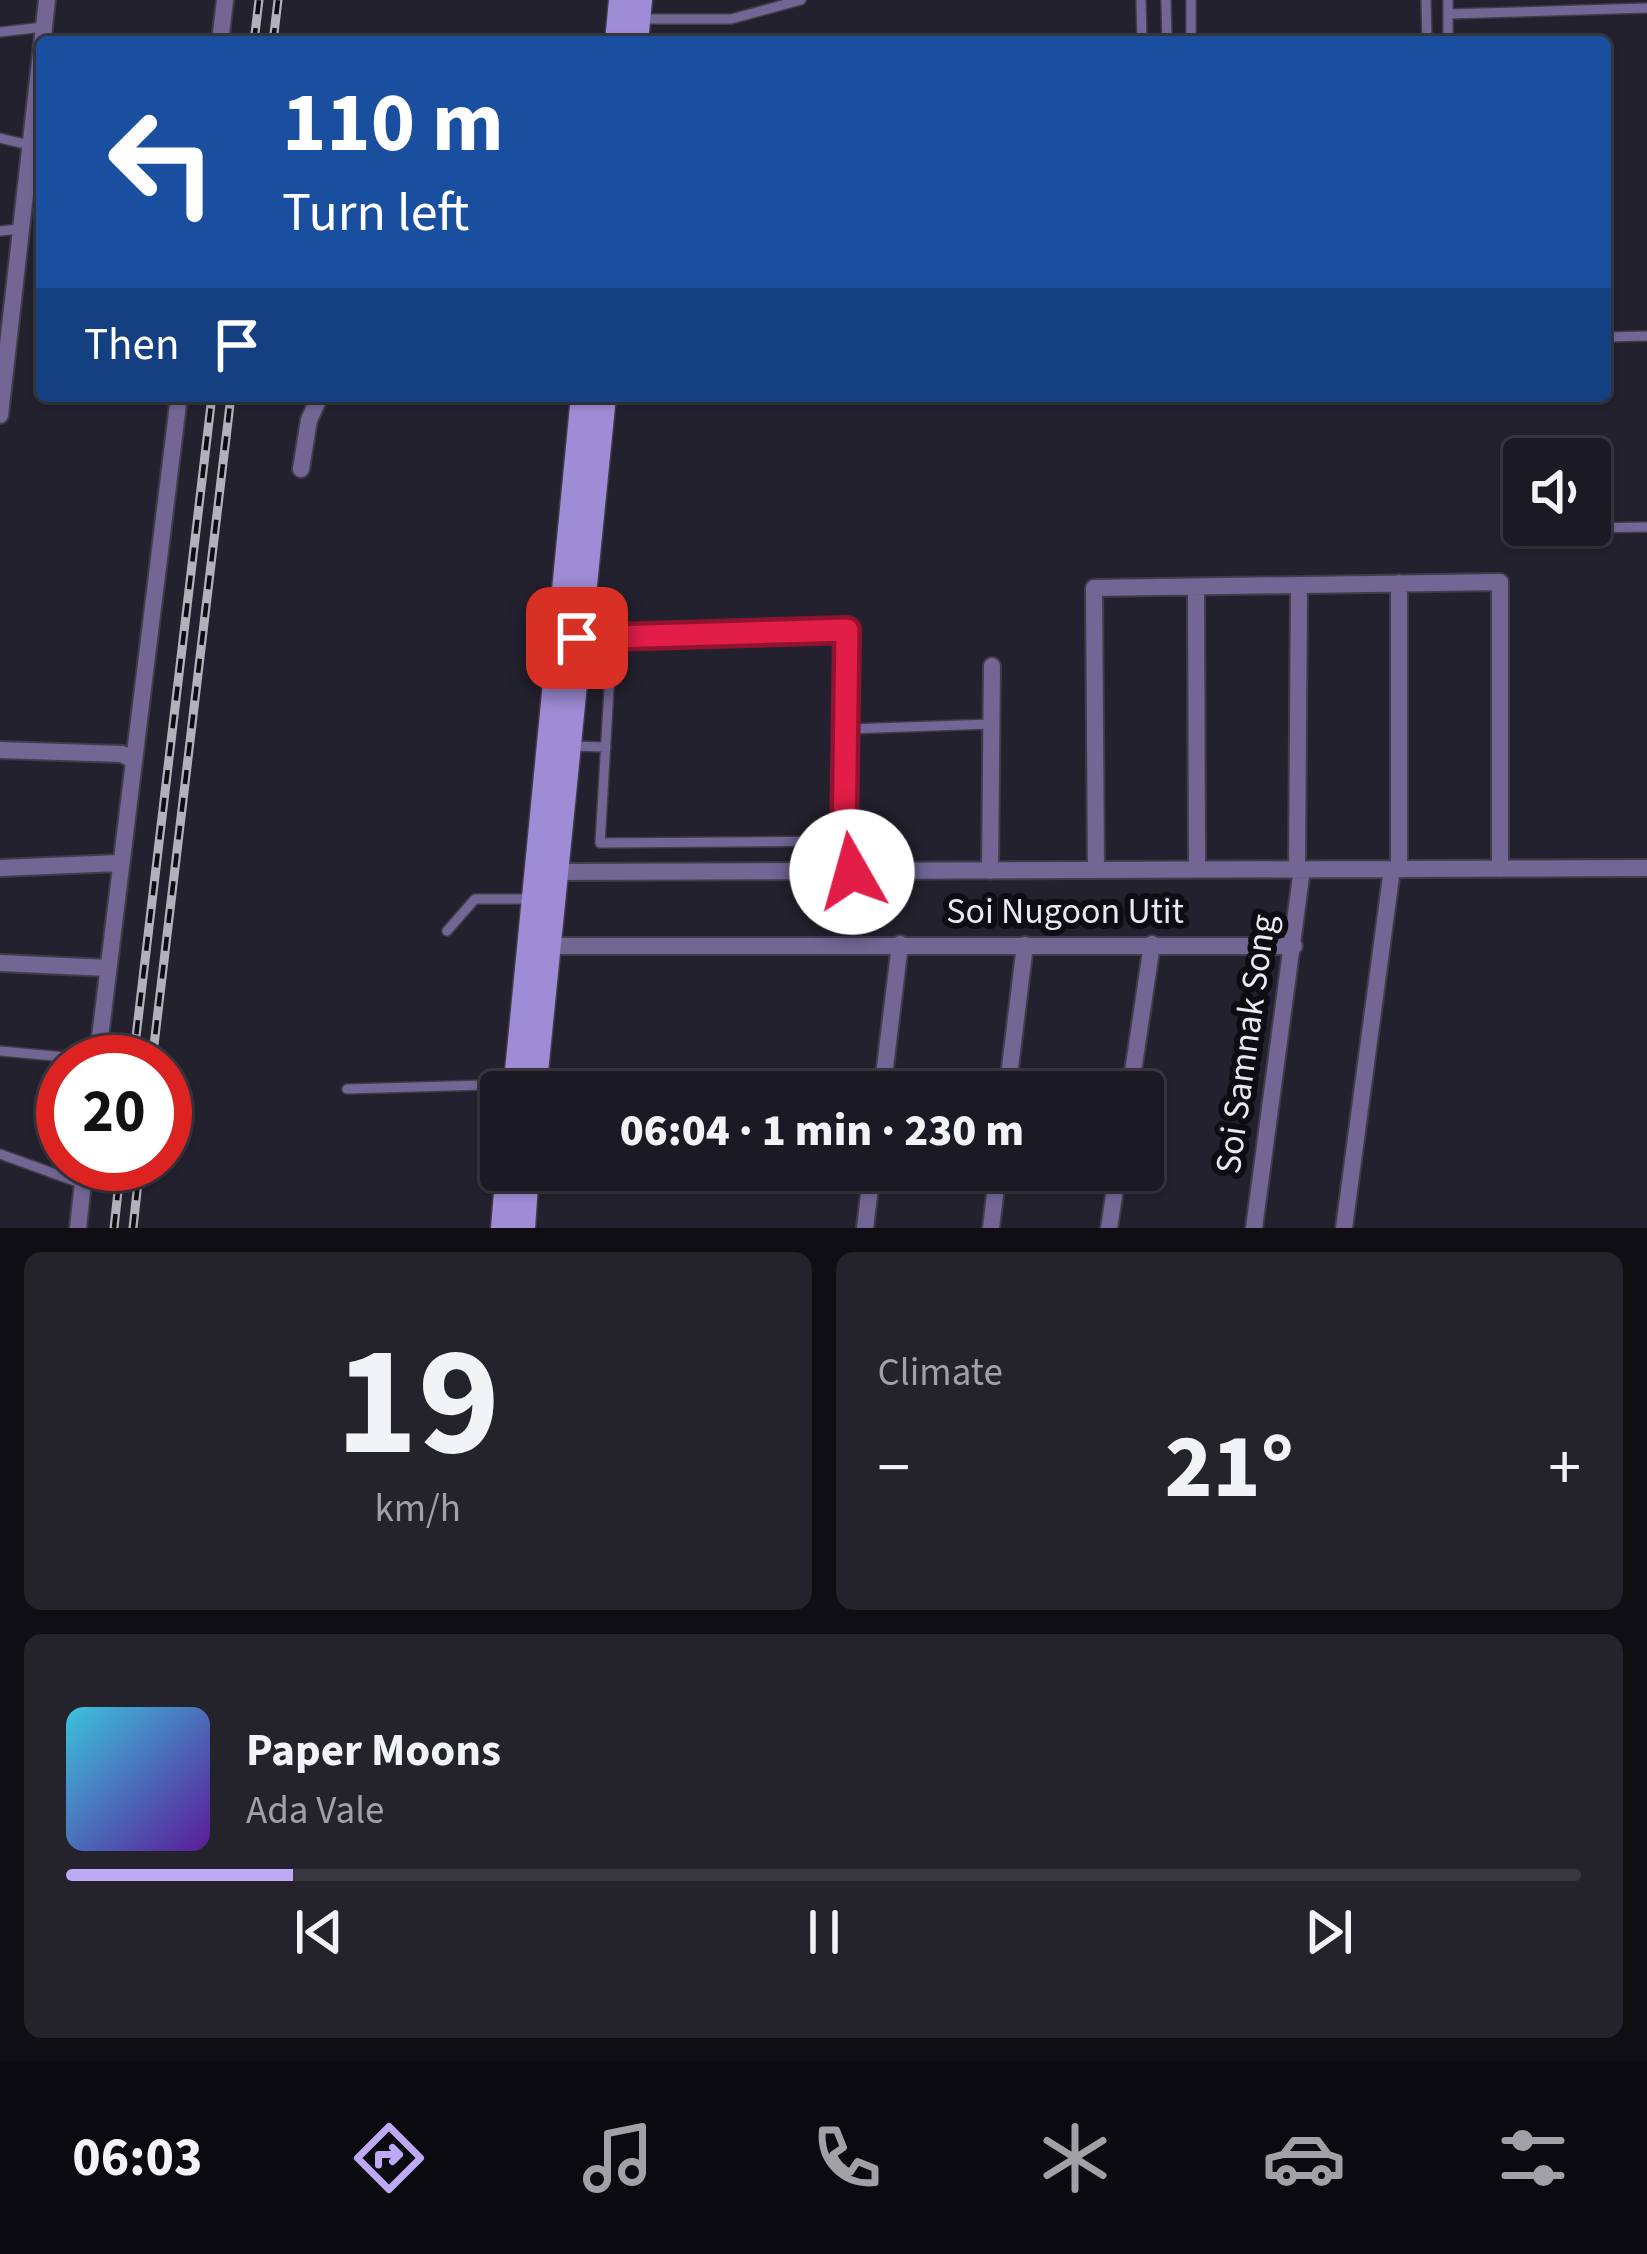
<!DOCTYPE html>
<meta charset="utf-8">
<style>
:root{--surface:#1b1923;--page:#24222b;--text:#f1f3f6;--muted:#a0a0a6;--line:#393841;--accent:#bda9f5}
body{margin:0;font-family:"Source Sans 3",sans-serif;background:var(--page);color:var(--text);height:100vh;display:flex;flex-direction:column;font-size:45px;white-space:nowrap}
*{box-sizing:border-box;margin:0}
p{font-size:39px;color:var(--muted)}
.icon{flex:none;width:66px;height:66px;fill:none;stroke:currentColor;stroke-width:2;stroke-linecap:round;stroke-linejoin:round}
.map{position:relative;height:1228px;overflow:hidden}
.details{display:flex;flex-direction:column;gap:24px;padding:24px;background:#0f0e13;flex:1}
.details>*{flex:none}
.guide{position:absolute;left:36px;top:36px;width:1575px;height:366px;border-radius:12px;box-shadow:0 3px 9px #0004,0 0 0 3px var(--line);background:#1a4fa0;color:#fff;overflow:hidden}
.buttons{position:absolute;left:1503px;top:438px;display:grid;gap:24px}
.buttons a{display:grid;place-items:center;width:108px;height:108px;border-radius:12px;background:var(--surface);box-shadow:0 3px 9px #0004,0 0 0 3px var(--line);font-size:60px}
.speed{position:absolute;left:36px;top:1035px;display:flex;gap:24px;font-size:60px;font-weight:700;text-align:center}
.speed>*{display:grid;place-content:center;width:156px;height:156px;border-radius:50%;background:var(--surface);box-shadow:0 3px 9px #0004,0 0 0 3px var(--line);line-height:1}
.speed .limit{border:18px solid #d22;background:#fff;color:#111}
.pin{position:absolute;display:grid;place-items:center;width:102px;height:102px;color:#fff;margin:-51px;border-radius:24px;box-shadow:0 6px 18px #0006}
.me{position:absolute;width:132px;margin:-66px;rotate:353deg;stroke-linejoin:round;filter:drop-shadow(0 0 9px #0008)}
.turn{display:flex;align-items:center;gap:42px;height:252px;padding:0 48px;font-size:54px}
.turn .icon{width:156px;height:156px;stroke-width:2.5}
.turn b{display:block;font-size:84px;line-height:102px}
.then{display:flex;align-items:center;height:114px;padding:0 48px;background:#0003;gap:24px;font-size:45px}
.big{font-size:90px;font-weight:800;line-height:1.1}
.details .widget{flex:1;display:flex;flex-direction:column;justify-content:center;gap:18px;min-width:0;padding:0 42px;border-radius:18px;background:var(--page)}
.details .dial{align-items:center;gap:0}
.dial b{font-size:156px;line-height:1}
.song{display:flex;align-items:center;gap:36px}
.cover{width:144px;height:144px;border-radius:18px;background:linear-gradient(135deg,hsl(190 70% 55%),hsl(270 70% 35%))}
.played{height:12px;border-radius:6px;background:linear-gradient(90deg,var(--accent) 15%,var(--line) 15%)}
.keys{display:flex;justify-content:space-around;direction:ltr}
.heat{display:flex;justify-content:space-between;align-items:center;font-size:66px;direction:ltr}
.details .tiles{flex:1;display:grid;gap:24px;grid-template-columns:1fr 1fr}
.widget:last-child{grid-column:span 2}
.trip{position:absolute;left:480px;top:1071px;width:684px;height:120px;border-radius:12px;background:var(--surface);box-shadow:0 3px 9px #0004,0 0 0 3px var(--line);font-weight:800;line-height:120px;text-align:center}
.tabs{display:flex;height:192px;justify-content:space-around;align-items:center;background:#0b0a0e;color:var(--muted)}
.tabs .icon{width:84px;height:84px}
.tabs .selected{color:var(--accent)}
.tabs b{font-size:54px;color:var(--text)}
.map>svg:first-child{display:block}
</style>
<div class="map">
<svg width="1647" height="1228" viewBox="0 0 1647 1228">
<rect width="100%" height="100%" fill="#24212f"/>
<g fill="none" stroke-linecap="round" stroke-linejoin="round">
<!-- lane casing -->
<g stroke="#403d4a" stroke-width="12">
<path id="lane" d="M 1141,0 L 1142,42
M 1166,0 L 1167,42
M 1191,0 L 1191,42
M 1426,0 L 1427,42
M 1448,0 L 1448,42
M 1448,14 L 1647,8
M 641,19 L 731,19 L 801,0
M 0,32 L 43,27
M 0,138 L 29,145
M 0,231 L 19,229
M 1605,337 L 1647,336
M 1591,528 L 1647,527
M 612,637 L 600,843 L 844,841
M 582,638 L 847,630 L 844,841 L 852,869
M 848,729 L 991,724
M 569,746 L 606,747
M 447,931 L 475,899 L 533,899
M 0,1051 L 97,1060
M 347,1089 L 515,1084
M 0,1154 L 83,1184"/>
</g>
<!-- street casing -->
<g stroke="#403d4a" stroke-width="20">
<path id="street" d="M 220,42 L 225,0
M 0,415 L 47,0
M 301,469 L 309,420 L 320,396
M 1399,583 L 1399,869
M 1196,587 L 1197,869
M 0,750 L 122,754 L 131,759
M 0,868 L 119,863
M 1297,869 L 1299,585
M 1096,870 L 1094,588 L 1500,582 L 1500,869
M 990,871 L 992,666
M 555,872 L 1647,868
M 547,946 L 1294,946
M 0,963 L 108,968
M 97,1062 L 179,396
M 882,1092 L 900,944
M 1007,1092 L 1025,945
M 1130,1092 L 1152,944
M 78,1228 L 85,1164
M 865,1228 L 872,1170
M 991,1228 L 998,1170
M 1109,1228 L 1118,1170
M 1254,1228 L 1302,869
M 1344,1228 L 1392,869"/>
</g>
<!-- secondary casing -->
<g stroke="#403d4a" stroke-width="27">
<path id="secondary" d="M 617,42 L 621,0
M 636,42 L 640,0
M 515,1092 L 583,396
M 534,1092 L 604,396
M 503,1228 L 508,1170
M 523,1228 L 527,1170"/>
</g>
<!-- lane -->
<use href="#lane" stroke="#726695" stroke-width="9"/>
<!-- street -->
<use href="#street" stroke="#726695" stroke-width="16"/>
<!-- secondary -->
<use href="#secondary" stroke="#9f8cd6" stroke-width="24"/>
<!-- rail casing -->
<g stroke="#b3b0bb" stroke-width="9">
<path id="rail" d="M 254,42 L 259,0
M 273,42 L 278,0
M 133,1062 L 212,396
M 152,1062 L 231,396
M 114,1228 L 121,1164
M 133,1228 L 140,1164"/>
</g>
<!-- rail -->
<use href="#rail" stroke="#0d0c12" stroke-width="4.5" stroke-dasharray="14" stroke-linecap="butt"/>
</g>
<g fill="none" stroke-linecap="round" stroke-linejoin="round">
<!-- route casing -->
<g stroke="#92132f" stroke-width="30">
<path id="route" d="M 577,638 L 847,630 L 844,841 L 852,872"/>
</g>
<!-- route -->
<use href="#route" stroke="#e11d48" stroke-width="21"/>
</g>
<g text-anchor="middle" dominant-baseline="central" stroke-width="12" stroke-linejoin="round" paint-order="stroke">
<!-- street labels -->
<g font-size="36" fill="#e9e7f0" stroke="#0d0c12">
<text x="1065" y="911">Soi Nugoon Utit</text>
<text transform="translate(1246 1044) rotate(-82)">Soi Samnak Song</text>
</g>
</g>
</svg>
<div class="buttons">
<a><svg class="icon" aria-label="sound" viewBox="0 0 24 24"><path d="M4 9h4l5-4v14l-5-4H4zM17 9q2 3 0 6"/></svg></a>
</div>
<div class="speed"><div class="limit">20</div></div>
<div class="pin" style="left:577px;top:638px;background:#d93025"><svg class="icon" aria-label="arrive" viewBox="0 0 24 24"><path d="M6 21V4h12l-3 4 3 4H6"/></svg></div>
<svg class="me" style="left:852px;top:872px" viewBox="-20 -20 40 40"><circle r="19" fill="#fff"/><path d="M0-13L10 11 0 6-10 11z" fill="#e11d48"/></svg>
<div class="trip">06:04 · 1 min · 230 m</div>
<div class="guide">
<div class="turn"><svg class="icon" aria-label="left" viewBox="0 0 24 24"><path d="M17 20v-9H6M10 6l-5 5 5 5"/></svg><div><b>110 m</b>Turn left</div></div>
<div class="then">Then<svg class="icon" aria-label="arrive" viewBox="0 0 24 24"><path d="M6 21V4h12l-3 4 3 4H6"/></svg></div>
</div>
</div>
<section class="details">
<div class="tiles">
<div class="widget dial"><b>19</b><p>km/h</p></div>
<div class="widget"><p>Climate</p>
<div class="heat"><a>−</a><b class="big">21°</b><a>+</a></div>
</div>
<div class="widget">
<div class="song"><i class="cover"></i><div><b>Paper Moons</b><p>Ada Vale</p></div></div>
<div class="played"></div>
<div class="keys"><svg class="icon" aria-label="previous" viewBox="0 0 24 24"><path d="M18 5L8 12l10 7zM5 5v14"/></svg><svg class="icon" aria-label="pause" viewBox="0 0 24 24"><path d="M8 5v14M16 5v14"/></svg><svg class="icon" aria-label="next" viewBox="0 0 24 24"><path d="M6 5l10 7-10 7zM19 5v14"/></svg></div>
</div>
</div>
</section>
<nav class="tabs">
<b>06:03</b>
<svg class="icon selected" aria-label="directions" viewBox="0 0 24 24"><path d="M12 3l9 9-9 9-9-9zM9 14v-3h6M13 9l2 2-2 2"/></svg>
<svg class="icon" aria-label="music" viewBox="0 0 24 24"><path d="M9 18V5l10-2v13"/><circle cx="6" cy="18" r="3"/><circle cx="16" cy="16" r="3"/></svg>
<svg class="icon" aria-label="phone" viewBox="0 0 24 24"><path d="M5 4h4l2 5-3 2q2 4 5 5l2-3 5 2v4C11 20 4 13 5 4z"/></svg>
<svg class="icon" aria-label="climate" viewBox="0 0 24 24"><path d="M12 3v18M4 7l16 10M4 17L20 7"/></svg>
<svg class="icon" aria-label="car" viewBox="0 0 24 24"><path d="M5 17H2v-5l4-1 3-4h7l3 4 3 1v5h-3M9 17h6M6 11h13"/><circle cx="7" cy="17" r="2"/><circle cx="17" cy="17" r="2"/></svg>
<svg class="icon" aria-label="filters" viewBox="0 0 24 24"><path d="M4 7h16M4 17h16"/><circle cx="9" cy="7" r="2"/><circle cx="15" cy="17" r="2"/></svg>
</nav>
